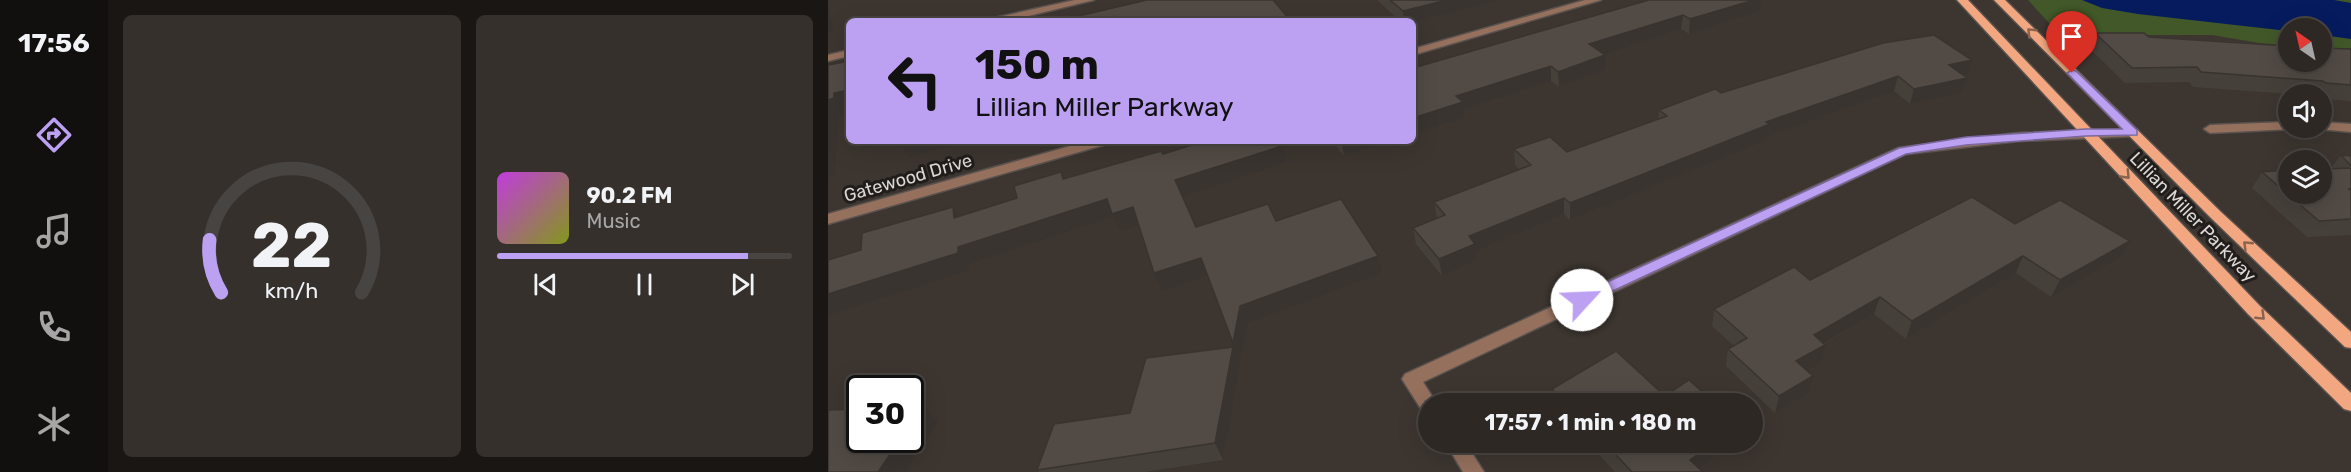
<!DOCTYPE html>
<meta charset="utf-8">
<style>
:root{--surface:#2d2824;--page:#35302c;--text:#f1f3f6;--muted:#a7a6a6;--line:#484441;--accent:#bca0f2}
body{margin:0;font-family:Rubik,sans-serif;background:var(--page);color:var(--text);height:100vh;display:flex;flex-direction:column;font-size:22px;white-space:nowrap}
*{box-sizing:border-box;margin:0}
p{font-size:20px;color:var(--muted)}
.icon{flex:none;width:33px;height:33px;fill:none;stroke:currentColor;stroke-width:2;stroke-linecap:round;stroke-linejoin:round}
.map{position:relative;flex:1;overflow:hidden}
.details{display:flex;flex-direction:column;gap:15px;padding:15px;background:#191614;width:720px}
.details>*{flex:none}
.banner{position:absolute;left:18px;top:18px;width:570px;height:126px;border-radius:9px;box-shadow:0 6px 24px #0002,0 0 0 2px var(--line);background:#bca0f2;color:#111;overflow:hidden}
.needle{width:39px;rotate:326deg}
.controls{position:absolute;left:1450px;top:18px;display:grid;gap:12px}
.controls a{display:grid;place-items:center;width:54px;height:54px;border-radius:50%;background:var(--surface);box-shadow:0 6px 24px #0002,0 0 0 2px var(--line);font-size:30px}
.speed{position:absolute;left:18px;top:375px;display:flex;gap:12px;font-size:30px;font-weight:700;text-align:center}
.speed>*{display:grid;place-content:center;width:78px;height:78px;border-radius:50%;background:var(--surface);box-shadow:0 6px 24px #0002,0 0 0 2px var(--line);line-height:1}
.speed .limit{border:3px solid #111;border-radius:9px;background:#fff;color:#111}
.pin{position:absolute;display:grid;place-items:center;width:51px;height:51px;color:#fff;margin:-62px -26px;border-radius:50% 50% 50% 0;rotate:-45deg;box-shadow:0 0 6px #0007}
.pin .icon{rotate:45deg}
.me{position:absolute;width:66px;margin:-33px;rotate:65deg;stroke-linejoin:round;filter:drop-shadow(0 0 4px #0008)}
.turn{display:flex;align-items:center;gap:21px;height:126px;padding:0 30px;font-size:27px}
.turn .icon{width:78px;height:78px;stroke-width:2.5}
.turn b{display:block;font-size:42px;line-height:51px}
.details .tile{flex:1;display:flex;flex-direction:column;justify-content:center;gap:9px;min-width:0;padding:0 21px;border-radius:9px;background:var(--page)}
.details .dial{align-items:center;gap:0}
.dial svg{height:156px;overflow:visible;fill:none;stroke:var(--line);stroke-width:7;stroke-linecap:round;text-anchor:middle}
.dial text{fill:var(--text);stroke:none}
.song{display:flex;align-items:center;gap:18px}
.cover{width:72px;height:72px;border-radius:9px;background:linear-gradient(135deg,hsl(290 70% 55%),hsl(70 70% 35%))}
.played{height:6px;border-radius:3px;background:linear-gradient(90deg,var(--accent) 85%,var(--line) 85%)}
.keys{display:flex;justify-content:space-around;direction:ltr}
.details .tiles{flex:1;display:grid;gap:15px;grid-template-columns:repeat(2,1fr)}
.trip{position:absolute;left:590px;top:393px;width:345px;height:60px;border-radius:30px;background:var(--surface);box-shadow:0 6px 24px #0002,0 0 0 2px var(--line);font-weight:700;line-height:60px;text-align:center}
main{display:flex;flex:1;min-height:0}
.tab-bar{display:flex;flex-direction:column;width:108px;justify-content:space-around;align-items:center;background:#12100e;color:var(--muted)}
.tab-bar .icon{width:42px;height:42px}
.tab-bar .selected{color:var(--accent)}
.tab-bar b{font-size:27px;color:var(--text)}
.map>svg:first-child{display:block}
</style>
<main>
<nav class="tab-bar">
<b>17:56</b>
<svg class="icon selected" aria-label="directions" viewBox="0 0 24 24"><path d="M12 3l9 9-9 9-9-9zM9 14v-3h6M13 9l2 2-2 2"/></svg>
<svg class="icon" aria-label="music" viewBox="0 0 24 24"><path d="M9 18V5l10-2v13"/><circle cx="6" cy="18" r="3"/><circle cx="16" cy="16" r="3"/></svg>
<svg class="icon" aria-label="phone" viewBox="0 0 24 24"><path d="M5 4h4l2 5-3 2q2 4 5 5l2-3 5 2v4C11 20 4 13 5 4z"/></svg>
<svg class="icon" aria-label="climate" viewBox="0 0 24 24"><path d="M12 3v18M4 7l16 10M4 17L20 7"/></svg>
</nav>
<section class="details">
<div class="tiles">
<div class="tile dial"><svg viewBox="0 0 100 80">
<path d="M14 69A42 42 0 1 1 86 69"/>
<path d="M14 69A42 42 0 0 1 8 42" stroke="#bca0f2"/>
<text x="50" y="56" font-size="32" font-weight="700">22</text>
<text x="50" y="72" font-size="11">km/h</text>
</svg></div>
<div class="tile">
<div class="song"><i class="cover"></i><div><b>90.2 FM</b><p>Music</p></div></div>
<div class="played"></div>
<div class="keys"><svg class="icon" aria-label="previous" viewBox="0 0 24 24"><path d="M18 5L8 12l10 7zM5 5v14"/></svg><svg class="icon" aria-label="pause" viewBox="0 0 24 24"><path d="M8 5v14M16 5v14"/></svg><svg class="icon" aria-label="next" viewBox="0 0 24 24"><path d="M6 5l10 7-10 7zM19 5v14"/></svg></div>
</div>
</div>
</section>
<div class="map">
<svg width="1523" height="472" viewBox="0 0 1523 472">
<rect width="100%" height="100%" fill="#3c3530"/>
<!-- green -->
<path fill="#425828" d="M 1200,0 L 1523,0 L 1523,56 L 1494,53 L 1494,28 L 1461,28 L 1461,48 L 1384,35 L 1232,35 Z"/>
<!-- water -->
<path fill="#061b5e" d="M 1254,0 L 1506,0 L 1523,3 L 1523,39 L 1494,35 L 1494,28 L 1461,28 L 1461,31 L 1310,14 L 1274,8 Z"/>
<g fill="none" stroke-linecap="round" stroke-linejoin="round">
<!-- minor casing -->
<g stroke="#59524e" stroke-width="3">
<path id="minor" d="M 247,0 L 266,0 L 180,21 L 161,21 L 166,18 Z
M 757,0 L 773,0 L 585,55 L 585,49 Z
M 21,50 L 21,56 L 0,61 L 0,55 Z
M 1461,122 L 1461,128 L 1465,129 L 1382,133 L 1376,129 L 1382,125 Z
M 1494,122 L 1523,124 L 1523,132 L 1490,129 L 1494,128 Z
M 1305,129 L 1310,130 L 1311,133 L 1310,136 L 1190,141 L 1078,154 L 595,382 L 609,404 L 600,404 L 600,411 L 593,409 L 574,379 L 577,374 L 1070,148 L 1190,133 Z
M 260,141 L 280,141 L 279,144 L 0,224 L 0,214 Z
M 617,442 L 637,442 L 656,472 L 635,472 Z"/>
</g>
<!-- major casing -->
<g stroke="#59524e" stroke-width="3">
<path id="major" d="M 1129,0 L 1140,0 L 1432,306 L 1523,393 L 1523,411 L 1516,409 L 1420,314 Z
M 1166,0 L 1177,0 L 1393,212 L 1523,332 L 1523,348 L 1517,347 L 1383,218 Z"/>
</g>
<!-- minor -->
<use href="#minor" fill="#95705d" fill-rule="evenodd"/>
<!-- major -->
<use href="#major" fill="#f3a780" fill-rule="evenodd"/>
</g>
<!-- wall -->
<path fill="#46403b" d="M 549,0 L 672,0 L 585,23 L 585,21 L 572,21 Z
M 821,0 L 934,0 L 932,11 L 861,34 L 853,29 L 775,54 L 777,70 L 731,87 L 723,81 L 636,109 L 637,118 L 585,134 Z
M 1267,33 L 1523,49 L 1523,101 L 1494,99 L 1494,94 L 1465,94 L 1365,87 L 1361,82 L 1297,83 L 1261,48 Z
M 1055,43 L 1139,75 L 1136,76 L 1139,78 L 1134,93 L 1082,104 L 1066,91 L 940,136 L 939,140 L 742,220 L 736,214 L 648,251 L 649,260 L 614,276 L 588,244 L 585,228 L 609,218 L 606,202 L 692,170 L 687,165 L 686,149 L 739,152 L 830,120 L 831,110 L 893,93 Z
M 504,141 L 563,141 L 516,156 Z
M 1513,155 L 1523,156 L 1523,235 L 1479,237 L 1424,188 L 1434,172 L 1503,168 Z
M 1187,224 L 1302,241 L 1293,257 L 1223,297 L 1188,273 L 1078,339 L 1046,314 L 996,344 L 993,362 L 978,370 L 980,393 L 947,413 L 898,366 L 900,349 L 906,346 L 884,326 L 886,309 L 982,280 Z
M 412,364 L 395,460 L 317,472 L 211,472 L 209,470 L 302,413 Z
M 724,389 L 837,396 L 888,404 L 725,404 Z
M 759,442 L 907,442 L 871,469 L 875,472 L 787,472 Z"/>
<!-- shaded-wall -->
<path fill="#393430" d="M 619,0 L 672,0 L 585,23 L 585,21 L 576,21 L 575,11 Z
M 926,0 L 934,0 L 932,11 L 861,34 L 862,19 Z
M 0,6 L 5,30 L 0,31 Z
M 855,15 L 853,29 L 761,59 L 761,44 Z
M 777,55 L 777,70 L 731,87 L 730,72 Z
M 1144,60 L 1139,75 L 1116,80 L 1121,65 Z
M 723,66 L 723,81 L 636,109 L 637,118 L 585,134 L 585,118 L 628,96 Z
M 1070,76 L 1066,91 L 940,136 L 939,140 L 742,220 L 742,203 L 938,122 Z
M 1139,78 L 1134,93 L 1082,104 L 1086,89 Z
M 21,90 L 21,107 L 16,109 L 16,114 L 10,115 L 7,175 L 0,177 L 0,100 L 6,93 Z
M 71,141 L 137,141 L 81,157 Z
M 513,141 L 563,141 L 516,156 Z
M 454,146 L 458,162 L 353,197 L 347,180 Z
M 736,198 L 736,214 L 648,251 L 649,260 L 614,276 L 611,259 L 641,236 Z
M 279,199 L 305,207 L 313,224 L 292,231 L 285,216 L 140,264 L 141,270 L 0,315 L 0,294 L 130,247 Z
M 125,207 L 135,223 L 126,218 Z
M 1302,241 L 1293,257 L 1223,297 L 1232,280 Z
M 550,256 L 553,273 L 419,323 L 412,360 L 405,343 L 412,306 Z
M 1195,256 L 1188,273 L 1078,339 L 1084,321 Z
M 373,258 L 379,275 L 334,291 L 326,273 Z
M 1052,297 L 1046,314 L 981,352 L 986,335 Z
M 997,345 L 993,362 L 964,379 L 968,361 Z
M 405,347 L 412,364 L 395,460 L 387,443 Z
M 985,376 L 980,393 L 947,413 L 951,396 Z
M 95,405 L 109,423 L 77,472 L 50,472 L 72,440 L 82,440 L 82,424 Z
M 886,442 L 907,442 L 867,472 L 862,460 Z"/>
<!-- building -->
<path fill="#514a45" stroke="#393430" stroke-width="1.5" d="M 319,0 L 445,0 L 463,21 L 206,21 L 232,16 L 233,20 Z
M 562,0 L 619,0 L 575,11 Z
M 821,0 L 926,0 L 862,19 L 855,15 L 761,44 L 777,55 L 730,72 L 723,66 L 628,96 L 635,102 L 585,118 L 585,68 Z
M 1267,33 L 1316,33 L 1321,37 L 1461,46 L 1461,62 L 1494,62 L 1494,48 L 1523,49 L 1523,85 L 1498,83 L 1495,81 L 1373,72 L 1369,67 L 1304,68 Z
M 1106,35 L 1144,60 L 1121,65 L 1139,78 L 1086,89 L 1070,76 L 938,122 L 942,124 L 742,203 L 736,198 L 641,236 L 647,244 L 611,259 L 585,228 L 617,215 L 606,202 L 703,165 L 686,149 L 722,137 L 739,152 L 839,116 L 831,110 L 887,89 L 893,93 L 1055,43 Z
M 21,61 L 21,90 L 6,93 L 6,98 L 0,100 L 0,65 Z
M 377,141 L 450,141 L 454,146 L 347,180 L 368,227 L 440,204 L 448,221 L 513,199 L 550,256 L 412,306 L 405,343 L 373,258 L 326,273 L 305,207 L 284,214 L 279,199 L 130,247 L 130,253 L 0,294 L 0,260 L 33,250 L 34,233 L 125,207 L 126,218 L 189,198 L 186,186 L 233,172 L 235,179 L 333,151 L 335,154 Z
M 1513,155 L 1523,156 L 1523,166 Z
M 1523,168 L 1523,189 L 1521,189 L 1523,191 L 1523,219 L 1491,221 L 1434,172 L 1461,170 L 1461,194 L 1494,194 L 1494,169 Z
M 1144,197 L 1187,224 L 1232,200 L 1302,241 L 1232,280 L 1195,256 L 1084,321 L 1052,297 L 986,335 L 997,345 L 968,361 L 985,376 L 951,396 L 900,349 L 919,338 L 886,309 L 966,267 L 982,280 Z
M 405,347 L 387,443 L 209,470 L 226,424 L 302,413 L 318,358 Z
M 788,351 L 837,396 L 861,380 L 888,404 L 739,404 L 724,389 Z
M 95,405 L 82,424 L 82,406 Z
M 32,409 L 32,440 L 72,440 L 50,472 L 0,472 L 0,410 Z
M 776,442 L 886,442 L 862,460 L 875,472 L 804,472 Z"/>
<!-- one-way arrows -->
<defs><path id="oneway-chevron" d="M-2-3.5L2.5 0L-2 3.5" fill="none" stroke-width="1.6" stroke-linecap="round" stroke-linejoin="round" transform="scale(1.5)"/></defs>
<g stroke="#8a624e">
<use href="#oneway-chevron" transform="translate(1203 32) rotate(-135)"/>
<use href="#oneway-chevron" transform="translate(1298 175) rotate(46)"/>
<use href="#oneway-chevron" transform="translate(1419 245) rotate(-136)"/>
<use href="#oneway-chevron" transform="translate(1433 316) rotate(44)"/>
</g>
<!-- route -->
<path fill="#bca0f2" stroke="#7a689d" stroke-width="1.5" d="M 1244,70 L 1248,71 L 1309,130 L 1309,135 L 1258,136 L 1138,145 L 1078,154 L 759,303 L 749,303 L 746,300 L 749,296 L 1071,148 L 1138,137 L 1258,129 L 1294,129 L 1241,75 L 1239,73 Z"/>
<g text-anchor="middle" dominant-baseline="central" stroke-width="6" stroke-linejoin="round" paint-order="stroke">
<!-- street labels -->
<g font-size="18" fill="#ddd8d6" stroke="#201d1b">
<text transform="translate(80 178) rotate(-16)">Gatewood Drive</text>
<text transform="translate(1365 217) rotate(46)">Lillian Miller Parkway</text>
</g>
</g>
</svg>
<div class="controls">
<a><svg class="needle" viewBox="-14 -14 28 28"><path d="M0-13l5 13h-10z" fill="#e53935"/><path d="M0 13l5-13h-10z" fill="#a7a6a6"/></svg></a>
<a><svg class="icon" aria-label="sound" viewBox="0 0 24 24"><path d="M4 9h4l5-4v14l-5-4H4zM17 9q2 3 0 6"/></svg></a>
<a><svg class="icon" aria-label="layers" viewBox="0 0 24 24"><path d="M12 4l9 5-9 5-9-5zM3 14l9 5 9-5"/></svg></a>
</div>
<div class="speed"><div class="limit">30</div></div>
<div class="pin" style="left:1244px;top:73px;background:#d93025"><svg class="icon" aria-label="arrive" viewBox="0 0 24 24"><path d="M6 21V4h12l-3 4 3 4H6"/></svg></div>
<svg class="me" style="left:754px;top:300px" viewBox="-20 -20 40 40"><circle r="19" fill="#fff"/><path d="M0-13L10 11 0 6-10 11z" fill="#bca0f2"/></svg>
<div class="trip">17:57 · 1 min · 180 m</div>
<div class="banner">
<div class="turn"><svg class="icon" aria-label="left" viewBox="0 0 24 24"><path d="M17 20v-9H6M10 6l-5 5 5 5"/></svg><div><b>150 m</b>Lillian Miller Parkway</div></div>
</div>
</div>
</main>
